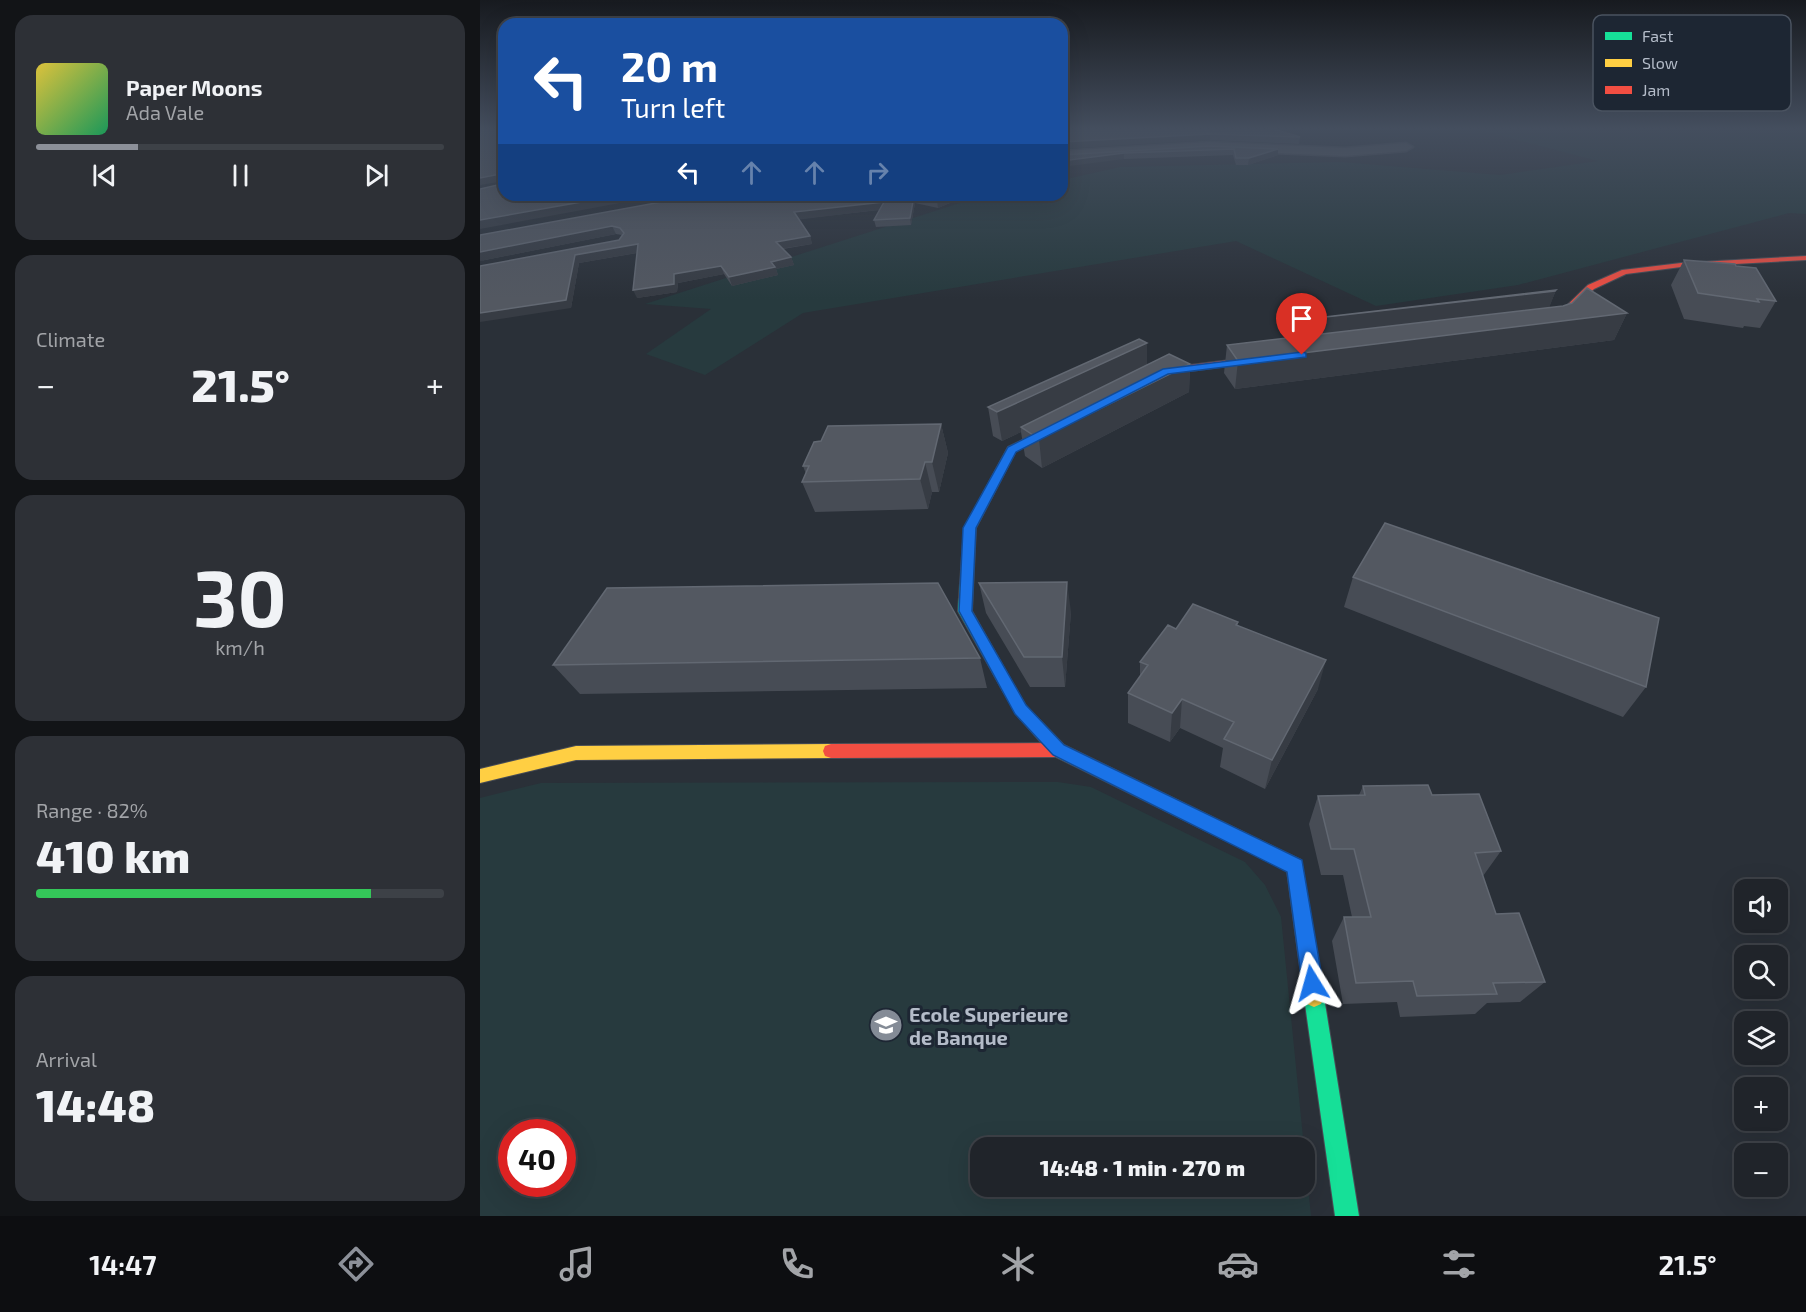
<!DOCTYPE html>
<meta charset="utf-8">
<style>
:root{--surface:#20242a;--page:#2d3036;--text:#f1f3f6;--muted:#a2a4a8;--line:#3d4147;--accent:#8c9099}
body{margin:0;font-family:"Exo 2",sans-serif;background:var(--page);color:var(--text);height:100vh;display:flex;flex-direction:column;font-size:22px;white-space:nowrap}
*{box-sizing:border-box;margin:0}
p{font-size:20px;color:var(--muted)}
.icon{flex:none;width:33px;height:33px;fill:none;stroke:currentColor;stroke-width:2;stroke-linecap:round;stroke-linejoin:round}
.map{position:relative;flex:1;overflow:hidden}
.panel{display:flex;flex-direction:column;gap:15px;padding:15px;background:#121417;width:480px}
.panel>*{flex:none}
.top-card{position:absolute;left:18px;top:18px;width:570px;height:183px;border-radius:18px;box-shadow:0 6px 24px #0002,0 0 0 2px var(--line);background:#1a4fa0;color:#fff;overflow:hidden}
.fabs{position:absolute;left:1254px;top:879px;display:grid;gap:12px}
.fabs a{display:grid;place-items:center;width:54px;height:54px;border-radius:12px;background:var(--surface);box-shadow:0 6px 24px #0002,0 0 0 2px var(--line);font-size:30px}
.speed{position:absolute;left:18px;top:1119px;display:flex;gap:12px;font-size:30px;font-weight:700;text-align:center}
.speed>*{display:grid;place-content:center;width:78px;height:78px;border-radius:50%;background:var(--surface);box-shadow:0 6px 24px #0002,0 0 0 2px var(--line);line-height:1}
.speed .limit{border:9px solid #d22;background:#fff;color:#111}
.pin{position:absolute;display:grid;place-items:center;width:51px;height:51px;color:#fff;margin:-62px -26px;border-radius:50% 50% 50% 0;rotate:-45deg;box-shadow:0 0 6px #0007}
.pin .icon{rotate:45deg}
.me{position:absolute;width:66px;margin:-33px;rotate:352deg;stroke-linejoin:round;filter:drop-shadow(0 0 4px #0008)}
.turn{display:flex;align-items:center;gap:21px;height:126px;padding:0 24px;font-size:27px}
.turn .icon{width:78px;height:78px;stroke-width:2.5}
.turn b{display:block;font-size:42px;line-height:51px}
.lanes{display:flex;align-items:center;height:57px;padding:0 24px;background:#0003;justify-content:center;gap:30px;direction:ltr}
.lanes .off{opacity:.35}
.big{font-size:45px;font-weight:800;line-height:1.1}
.panel .widget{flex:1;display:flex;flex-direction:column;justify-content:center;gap:9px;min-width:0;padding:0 21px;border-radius:18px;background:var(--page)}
.panel .dial{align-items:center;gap:0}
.dial b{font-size:78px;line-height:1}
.song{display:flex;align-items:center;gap:18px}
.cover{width:72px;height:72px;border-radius:9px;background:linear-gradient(135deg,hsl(50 70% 55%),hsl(150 70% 35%))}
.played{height:6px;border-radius:3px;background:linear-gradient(90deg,var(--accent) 25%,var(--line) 25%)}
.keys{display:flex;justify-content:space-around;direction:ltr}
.heat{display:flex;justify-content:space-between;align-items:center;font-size:33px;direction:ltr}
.charge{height:9px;border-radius:4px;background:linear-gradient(90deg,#34c759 82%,var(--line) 0)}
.trip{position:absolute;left:490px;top:1137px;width:345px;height:60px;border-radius:18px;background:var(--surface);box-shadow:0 6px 24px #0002,0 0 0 2px var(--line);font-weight:800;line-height:60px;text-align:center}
.dock{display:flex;height:96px;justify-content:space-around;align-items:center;background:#0d0e11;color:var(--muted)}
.dock .icon{width:42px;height:42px}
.dock .active{color:var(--accent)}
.dock b{font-size:27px;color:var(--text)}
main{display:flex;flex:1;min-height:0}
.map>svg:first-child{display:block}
</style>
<main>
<section class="panel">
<div class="widget">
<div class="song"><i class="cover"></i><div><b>Paper Moons</b><p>Ada Vale</p></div></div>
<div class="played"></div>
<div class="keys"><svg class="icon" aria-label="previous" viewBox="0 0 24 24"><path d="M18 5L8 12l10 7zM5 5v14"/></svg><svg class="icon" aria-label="pause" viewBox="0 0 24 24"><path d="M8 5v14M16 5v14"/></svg><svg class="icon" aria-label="next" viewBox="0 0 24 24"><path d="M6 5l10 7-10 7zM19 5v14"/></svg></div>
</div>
<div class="widget"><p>Climate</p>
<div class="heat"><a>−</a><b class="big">21.5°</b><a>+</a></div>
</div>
<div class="widget dial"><b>30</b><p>km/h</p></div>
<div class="widget"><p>Range · 82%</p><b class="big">410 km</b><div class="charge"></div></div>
<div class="widget"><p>Arrival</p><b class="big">14:48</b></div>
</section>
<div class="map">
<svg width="1326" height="1216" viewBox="0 0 1326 1216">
<rect width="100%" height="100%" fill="#2a3038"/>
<!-- green -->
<path fill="#273a3e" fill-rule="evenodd" d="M 995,129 L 1326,129 L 1326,214 L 1309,213 L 1038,285 L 896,306 L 756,241 L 323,313 L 225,375 L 166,354 L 231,309 L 165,304 L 486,201 L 512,195 L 582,195 L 582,180 L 640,167 L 861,162 L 1020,175 L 1118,161 Z
M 578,782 L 611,787 L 765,862 L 785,885 L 801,917 L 824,1147 L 501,1148 L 501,1186 L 825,1186 L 825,1157 L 831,1216 L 0,1216 L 0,798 L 61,783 ZM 32,1132 L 82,1132 L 82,1184 L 32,1184 Z"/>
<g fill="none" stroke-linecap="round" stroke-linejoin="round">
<!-- street casing -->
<g stroke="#484c55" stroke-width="3">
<path id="street" d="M 730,142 L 865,148 L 926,143 L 933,147 L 926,151 L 865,156 L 730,150 L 582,159 L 582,151 Z
M 215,195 L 235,195 C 230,201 222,202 216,200 Z"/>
</g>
<!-- fast casing -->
<g stroke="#484c55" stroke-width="2">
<path id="fast" d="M 582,421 L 587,424 L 586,426 L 536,451 L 496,528 L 492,611 L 536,689 L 534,693 L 529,695 L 524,693 L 478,611 L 484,528 L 528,447 Z
M 834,987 L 841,990 L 844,997 L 879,1216 L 855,1216 L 824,997 L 827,990 Z"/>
</g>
<!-- slow casing -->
<g stroke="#484c55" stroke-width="2">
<path id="slow" d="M 529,683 L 534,685 L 546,706 L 584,745 L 821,860 L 844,997 L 841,1004 L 834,1007 L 827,1004 L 824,997 L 807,871 L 572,755 L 536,714 L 522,689 L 524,685 Z
M 351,744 L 357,746 L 359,751 L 357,756 L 351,758 L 96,760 L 0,783 L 0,769 L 96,746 Z"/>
</g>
<!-- jam casing -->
<g stroke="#484c55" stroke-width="2">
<path id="jam" d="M 1326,256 L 1326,260 L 1201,267 L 1146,274 L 1114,289 L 1078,323 L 1071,321 L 1108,285 L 1142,270 L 1201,263 Z
M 790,355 L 793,356 L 793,360 L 688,374 L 668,383 L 663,380 L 686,368 Z
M 578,743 L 584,745 L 586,750 L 584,755 L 578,757 L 351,758 L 345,756 L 343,751 L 345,746 L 351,744 Z"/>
</g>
<!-- street -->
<use href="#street" fill="#5a5e66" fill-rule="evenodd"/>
<!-- fast -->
<use href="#fast" fill="#16e098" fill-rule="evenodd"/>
<!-- slow -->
<use href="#slow" fill="#ffcf43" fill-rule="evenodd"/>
<!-- jam -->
<use href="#jam" fill="#f24e42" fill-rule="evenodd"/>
</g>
<!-- wall -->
<path fill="#474c55" d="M 582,129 L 794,129 L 820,137 L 819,144 L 730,140 Z
M 730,146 L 798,149 L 798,155 L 768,165 L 756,165 L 753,155 L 644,159 L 582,155 Z
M 489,195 L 458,208 L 435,203 L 431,225 L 396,227 L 394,220 L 399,210 L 319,219 L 330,236 L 332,244 L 303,249 L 311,257 L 314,265 L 296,269 L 298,275 L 252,286 L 244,274 L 198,283 L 197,292 L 157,298 L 157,253 L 99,263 L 91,308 L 0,266 L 139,240 L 142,235 L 136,234 L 0,261 L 192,200 Z
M 1204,260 L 1256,266 L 1296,301 L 1280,328 L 1264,326 L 1263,328 L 1204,319 L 1191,285 Z
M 1076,290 L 1069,307 L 1147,313 L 1134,340 L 755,389 L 744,373 L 747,345 L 817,337 L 819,320 Z
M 667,343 L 667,364 L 710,364 L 709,392 L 562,468 L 545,456 L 541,432 L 522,441 L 513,436 L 508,407 Z
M 461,424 L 468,453 L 459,492 L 452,492 L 448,509 L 335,512 L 322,482 L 326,474 L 323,466 L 341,441 Z
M 873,577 L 1166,687 L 1143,717 L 864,607 Z
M 499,583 L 591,612 L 585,687 L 550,687 L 506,613 Z
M 758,622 L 758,625 L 838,689 L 785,789 L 740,767 L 743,748 L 700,728 L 690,742 L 648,723 L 648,693 L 660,676 L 660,662 L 696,629 Z
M 500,658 L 507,688 L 100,694 L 73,665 Z
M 883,786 L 952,795 L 1021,851 L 1003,876 L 1016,914 L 1065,982 L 1040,1002 L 1007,1003 L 995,1014 L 920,1017 L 917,1002 L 863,1004 L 852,941 L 864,917 L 872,917 L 863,875 L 841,875 L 829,824 L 838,796 L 879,795 Z"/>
<!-- shaded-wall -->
<path fill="#373c44" d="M 730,134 L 730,140 L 582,149 L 582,142 Z
M 798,149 L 798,155 L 768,165 L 769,158 Z
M 644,153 L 644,159 L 582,167 L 582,161 Z
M 20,174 L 24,181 L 0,185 L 0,178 Z
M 141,195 L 183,195 L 0,229 L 0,220 Z
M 472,195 L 489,195 L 458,208 L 457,201 Z
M 434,196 L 435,203 L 431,225 L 430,218 Z
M 404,202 L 405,209 L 316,220 L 314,212 Z
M 132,226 L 136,234 L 0,261 L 0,252 Z
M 330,236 L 332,244 L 299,249 L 296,242 Z
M 158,244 L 162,252 L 99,263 L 91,308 L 0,322 L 0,313 L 95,255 Z
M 311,257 L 314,265 L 296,269 L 298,275 L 252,286 L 249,277 L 291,262 Z
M 241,266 L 244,274 L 198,283 L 197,292 L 157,298 L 153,290 L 194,274 Z
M 1076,290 L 1066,316 L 815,346 L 819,320 Z
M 1147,313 L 1134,340 L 755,389 L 758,361 Z
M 667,343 L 667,371 L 541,427 L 541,432 L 522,441 L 517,412 Z
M 710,364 L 709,392 L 562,468 L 559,439 Z
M 461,424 L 468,453 L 459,492 L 452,462 Z
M 445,462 L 452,492 L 448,509 L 440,479 Z
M 587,582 L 591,612 L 585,687 L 582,657 Z
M 846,660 L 838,689 L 785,789 L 792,760 Z
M 702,699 L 700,728 L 690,742 L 692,713 Z"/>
<!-- building -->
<path fill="#535861" stroke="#626872" stroke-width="1.5" d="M 0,129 L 24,129 L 24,195 L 141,195 L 0,220 L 0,189 L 22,184 L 22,176 L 20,174 L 0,178 Z
M 582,129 L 794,129 L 820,137 L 730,134 L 582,142 Z
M 730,146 L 798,149 L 769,158 L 756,158 L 754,149 L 644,153 L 582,161 L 582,155 Z
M 238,195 L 472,195 L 457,201 L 434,196 L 430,218 L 394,220 L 404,202 L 314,212 L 330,236 L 296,242 L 311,257 L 291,262 L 295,267 L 249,277 L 241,266 L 194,274 L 194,284 L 153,290 L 158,244 L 95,255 L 86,300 L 0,313 L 0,266 L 139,240 L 144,233 L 140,228 L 132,226 L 0,252 L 0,235 L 192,200 Z
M 1204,260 L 1255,264 L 1256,266 L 1276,268 L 1296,301 L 1277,299 L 1279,302 L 1218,293 Z
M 1107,288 L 1147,313 L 758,361 L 747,345 L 1083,306 L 1092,303 Z
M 1076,290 L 1075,291 L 819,320 Z
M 659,339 L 667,343 L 517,412 L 508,407 Z
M 689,354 L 710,364 L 559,439 L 541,427 Z
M 461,424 L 452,462 L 445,462 L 440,479 L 322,482 L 329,466 L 323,466 L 334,442 L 341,441 L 348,426 Z
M 905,523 L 1179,618 L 1166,687 L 873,577 Z
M 587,582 L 582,657 L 544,657 L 499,583 Z
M 458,583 L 500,658 L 73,665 L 127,588 Z
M 713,604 L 758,622 L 756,625 L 846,660 L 792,760 L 744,739 L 754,722 L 702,699 L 692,713 L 648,693 L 668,665 L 660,662 L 688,625 L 696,629 Z
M 948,785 L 952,795 L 999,794 L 1021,851 L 995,853 L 1016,914 L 1039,913 L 1065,982 L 1013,983 L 1017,994 L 937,996 L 933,981 L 876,983 L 864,917 L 891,917 L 874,849 L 851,849 L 838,796 L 885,795 L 883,786 Z"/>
<!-- sky -->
<linearGradient id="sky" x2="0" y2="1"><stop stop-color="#171a1f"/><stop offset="0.43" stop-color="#444e5e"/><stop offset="1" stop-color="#444e5e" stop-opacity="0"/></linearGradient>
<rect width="1326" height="299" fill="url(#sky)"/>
<!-- route -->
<path fill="#1a73e8" stroke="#114b97" stroke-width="1.5" d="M 822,352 L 826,353 L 826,357 L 688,374 L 536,452 L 496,528 L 492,611 L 546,705 L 584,745 L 822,860 L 843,983 L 840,990 L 832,993 L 825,990 L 822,983 L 807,872 L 573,755 L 535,714 L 479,611 L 483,528 L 528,447 L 683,369 Z"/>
<!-- icons -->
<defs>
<g id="university-disc" transform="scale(1.725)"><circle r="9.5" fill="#848b96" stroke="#1d2633"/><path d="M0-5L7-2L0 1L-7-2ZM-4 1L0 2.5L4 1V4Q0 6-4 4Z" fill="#fff"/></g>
</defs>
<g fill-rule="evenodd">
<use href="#university-disc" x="406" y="1025"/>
</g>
<g text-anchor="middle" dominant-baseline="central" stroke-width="6" stroke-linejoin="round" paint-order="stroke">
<!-- near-poi labels -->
<g font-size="20" font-weight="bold" fill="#b4bcc9" stroke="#1d2633" text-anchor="start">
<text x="429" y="1014">Ecole Superieure<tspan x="429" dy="23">de Banque</tspan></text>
</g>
</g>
<!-- legend -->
<rect x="1113" y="15" width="198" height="96" rx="9" fill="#1d2633" stroke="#4a5360" stroke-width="1.5"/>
<rect x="1125" y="32" width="27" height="8" fill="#16e098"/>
<rect x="1125" y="59" width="27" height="8" fill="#ffcf43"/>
<rect x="1125" y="86" width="27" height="8" fill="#f24e42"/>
<g font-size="16" fill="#b4bcc9">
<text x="1162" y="42">Fast</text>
<text x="1162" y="69">Slow</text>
<text x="1162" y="96">Jam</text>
</g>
</svg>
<div class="fabs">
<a><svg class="icon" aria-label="sound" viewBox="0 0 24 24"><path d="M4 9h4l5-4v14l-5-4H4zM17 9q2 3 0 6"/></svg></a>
<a><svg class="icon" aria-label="search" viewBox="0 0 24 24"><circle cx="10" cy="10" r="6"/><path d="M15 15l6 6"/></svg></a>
<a><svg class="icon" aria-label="layers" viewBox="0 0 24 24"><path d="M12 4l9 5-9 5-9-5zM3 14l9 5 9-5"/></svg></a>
<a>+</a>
<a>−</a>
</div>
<div class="speed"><div class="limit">40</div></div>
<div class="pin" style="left:822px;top:355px;background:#d93025"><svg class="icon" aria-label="arrive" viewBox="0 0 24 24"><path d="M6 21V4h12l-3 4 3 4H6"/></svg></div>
<svg class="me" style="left:832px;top:983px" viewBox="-20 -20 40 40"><path d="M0-17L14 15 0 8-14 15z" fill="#1a73e8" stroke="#fff" stroke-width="4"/></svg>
<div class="trip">14:48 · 1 min · 270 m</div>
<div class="top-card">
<div class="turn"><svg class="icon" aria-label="left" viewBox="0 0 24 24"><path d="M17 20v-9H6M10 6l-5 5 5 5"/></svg><div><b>20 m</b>Turn left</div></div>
<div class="lanes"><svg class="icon" aria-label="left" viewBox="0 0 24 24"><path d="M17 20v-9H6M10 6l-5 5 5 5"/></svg><svg class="icon off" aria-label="ahead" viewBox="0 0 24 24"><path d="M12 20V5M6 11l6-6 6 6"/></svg><svg class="icon off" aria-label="ahead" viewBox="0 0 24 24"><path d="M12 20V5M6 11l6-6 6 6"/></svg><svg class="icon off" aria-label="right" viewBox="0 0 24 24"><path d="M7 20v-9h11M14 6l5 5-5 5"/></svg></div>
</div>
</div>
</main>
<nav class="dock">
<b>14:47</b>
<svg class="icon active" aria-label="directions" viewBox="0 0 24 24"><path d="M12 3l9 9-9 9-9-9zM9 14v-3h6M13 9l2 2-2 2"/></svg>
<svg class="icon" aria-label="music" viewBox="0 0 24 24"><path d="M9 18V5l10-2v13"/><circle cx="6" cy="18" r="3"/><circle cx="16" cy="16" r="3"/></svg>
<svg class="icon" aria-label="phone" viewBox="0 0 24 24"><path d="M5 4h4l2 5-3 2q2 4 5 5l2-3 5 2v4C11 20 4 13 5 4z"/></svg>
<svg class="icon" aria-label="climate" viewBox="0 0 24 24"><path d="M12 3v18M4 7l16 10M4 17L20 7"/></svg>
<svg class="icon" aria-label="car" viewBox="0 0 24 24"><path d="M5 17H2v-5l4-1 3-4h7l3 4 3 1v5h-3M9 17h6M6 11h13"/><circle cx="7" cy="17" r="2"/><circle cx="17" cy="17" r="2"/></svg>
<svg class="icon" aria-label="filters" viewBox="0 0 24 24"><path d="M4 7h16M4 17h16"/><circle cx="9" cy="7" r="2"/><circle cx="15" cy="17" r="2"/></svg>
<b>21.5°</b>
</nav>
